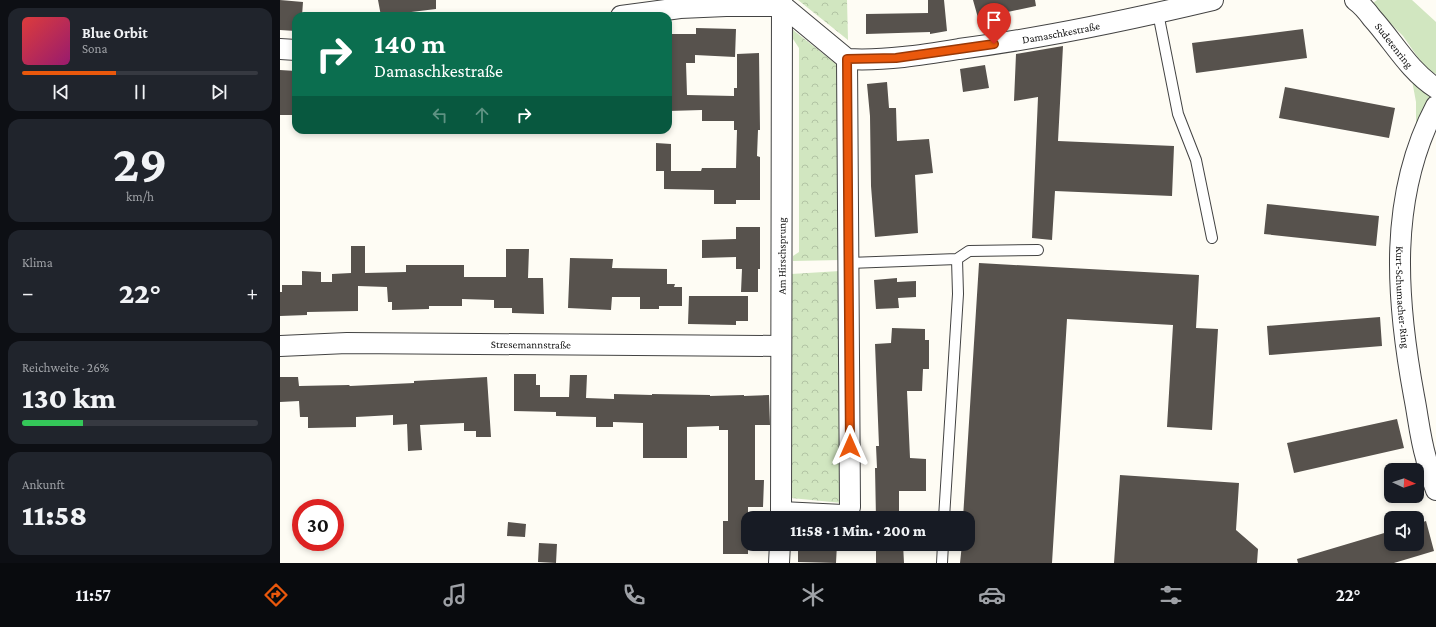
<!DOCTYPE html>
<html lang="de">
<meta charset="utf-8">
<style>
:root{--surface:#171b24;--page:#20242c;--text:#f1f3f6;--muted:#9ea1a6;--line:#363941;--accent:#ea580c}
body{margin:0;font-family:"Crimson Pro",serif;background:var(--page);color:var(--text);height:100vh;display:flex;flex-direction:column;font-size:15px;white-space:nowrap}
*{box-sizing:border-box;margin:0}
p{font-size:13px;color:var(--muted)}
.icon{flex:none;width:22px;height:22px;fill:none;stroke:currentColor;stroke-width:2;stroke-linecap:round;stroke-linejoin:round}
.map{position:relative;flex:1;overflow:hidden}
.sheet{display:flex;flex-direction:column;gap:8px;padding:8px;background:#0d0f14;width:280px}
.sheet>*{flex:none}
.banner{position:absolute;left:12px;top:12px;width:380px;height:122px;border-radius:12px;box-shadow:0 2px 6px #0003;background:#0b6e4f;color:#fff;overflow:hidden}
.needle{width:26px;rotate:93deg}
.buttons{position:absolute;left:1104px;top:463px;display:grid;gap:8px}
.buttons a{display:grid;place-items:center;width:40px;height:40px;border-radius:8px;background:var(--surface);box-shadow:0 2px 6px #0003;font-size:20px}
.speed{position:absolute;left:12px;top:499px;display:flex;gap:8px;font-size:20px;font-weight:700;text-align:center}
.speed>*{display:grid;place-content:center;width:52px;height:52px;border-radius:50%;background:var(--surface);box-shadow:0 2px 6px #0003;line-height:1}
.speed .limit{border:6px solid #d22;background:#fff;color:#111}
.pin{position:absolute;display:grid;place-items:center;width:34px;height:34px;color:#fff;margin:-41px -17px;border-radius:50% 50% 50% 0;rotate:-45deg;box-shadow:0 0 4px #0007}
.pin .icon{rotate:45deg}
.me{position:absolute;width:44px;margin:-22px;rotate:0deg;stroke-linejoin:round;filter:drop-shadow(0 0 3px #0008)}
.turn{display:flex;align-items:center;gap:14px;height:84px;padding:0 16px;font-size:18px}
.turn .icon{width:52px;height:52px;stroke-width:2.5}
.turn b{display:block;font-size:28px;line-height:34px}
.lanes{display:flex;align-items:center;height:38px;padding:0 16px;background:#0003;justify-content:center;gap:20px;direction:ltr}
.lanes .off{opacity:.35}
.big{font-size:30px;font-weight:800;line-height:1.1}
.sheet .widget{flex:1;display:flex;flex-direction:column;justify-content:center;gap:6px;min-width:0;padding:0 14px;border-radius:12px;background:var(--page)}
.sheet .dial{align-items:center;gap:0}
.dial b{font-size:52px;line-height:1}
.song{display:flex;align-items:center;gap:12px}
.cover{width:48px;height:48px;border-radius:6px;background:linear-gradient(135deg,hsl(0 70% 55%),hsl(320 70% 35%))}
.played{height:4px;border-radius:2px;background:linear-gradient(90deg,var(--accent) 40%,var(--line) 40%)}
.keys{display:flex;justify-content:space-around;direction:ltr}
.heat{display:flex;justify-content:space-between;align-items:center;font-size:22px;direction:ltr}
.charge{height:6px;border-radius:3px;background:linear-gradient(90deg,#34c759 26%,var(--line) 0)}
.trip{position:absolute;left:461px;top:511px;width:234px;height:40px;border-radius:12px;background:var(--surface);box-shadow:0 2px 6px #0003;font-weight:800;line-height:40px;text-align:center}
.tabs{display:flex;height:64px;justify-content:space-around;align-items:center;background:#090b0e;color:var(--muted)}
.tabs .icon{width:28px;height:28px}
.tabs .active{color:var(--accent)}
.tabs b{font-size:18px;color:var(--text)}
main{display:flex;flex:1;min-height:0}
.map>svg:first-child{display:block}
</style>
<main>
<section class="sheet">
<div class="widget">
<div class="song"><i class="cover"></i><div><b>Blue Orbit</b><p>Sona</p></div></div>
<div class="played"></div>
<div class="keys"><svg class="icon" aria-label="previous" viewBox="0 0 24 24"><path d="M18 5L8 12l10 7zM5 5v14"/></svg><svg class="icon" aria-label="pause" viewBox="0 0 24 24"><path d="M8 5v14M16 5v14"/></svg><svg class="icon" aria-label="next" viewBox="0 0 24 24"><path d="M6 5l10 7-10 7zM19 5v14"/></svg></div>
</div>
<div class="widget dial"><b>29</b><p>km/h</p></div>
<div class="widget"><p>Klima</p>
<div class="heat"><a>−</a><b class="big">22°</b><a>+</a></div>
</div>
<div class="widget"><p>Reichweite · 26%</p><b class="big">130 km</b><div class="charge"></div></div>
<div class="widget"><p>Ankunft</p><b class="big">11:58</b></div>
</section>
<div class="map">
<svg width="1156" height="563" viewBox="0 0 1156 563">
<defs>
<pattern id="park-crowns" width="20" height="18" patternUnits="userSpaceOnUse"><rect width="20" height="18" fill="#d1e6c0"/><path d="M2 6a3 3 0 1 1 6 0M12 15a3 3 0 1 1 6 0" fill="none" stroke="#b2c4a4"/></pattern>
</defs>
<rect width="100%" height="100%" fill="#fefcf4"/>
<!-- grass -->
<path fill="#d1e6c0" d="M 1097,0 L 1132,0 L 1156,22 L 1156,74 L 1146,69 L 1123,36 L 1101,14 L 1093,3 Z
M 1131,75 L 1154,96 L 1136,137 L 1136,102 Z"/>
<!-- park -->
<path fill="url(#park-crowns)" d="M 518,0 L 567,0 L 568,40 Z
M 513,30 L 560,67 L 561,260 L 513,261 L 513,256 L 519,252 L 519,48 L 513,39 Z
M 560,271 L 562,503 L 511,498 L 511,274 Z"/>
<!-- building -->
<path fill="#57524d" d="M 0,0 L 23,2 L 22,16 L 16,16 L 16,31 L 0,30 Z
M 98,0 L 156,0 L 156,9 L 123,13 L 123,16 L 101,16 Z
M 648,0 L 664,0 L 667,31 L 650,34 L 650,32 L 586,34 L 586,14 L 648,13 Z
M 693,0 L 755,0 L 756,6 L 714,15 L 715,22 L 700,25 Z
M 416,28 L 456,29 L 455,57 L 415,55 L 415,63 L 406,63 L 407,95 L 454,96 L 454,88 L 457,88 L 457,54 L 479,53 L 480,130 L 478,130 L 477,156 L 480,157 L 480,200 L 456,200 L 456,204 L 434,204 L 434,190 L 384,189 L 384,171 L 376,171 L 376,143 L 391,144 L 391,171 L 387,171 L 421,171 L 422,168 L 456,168 L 457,130 L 454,130 L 454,121 L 422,121 L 422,110 L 388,111 L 388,75 L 391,75 L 391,34 L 416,34 Z
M 1023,29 L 1027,58 L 916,73 L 912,43 Z
M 783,46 L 778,141 L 894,146 L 892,196 L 775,191 L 772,240 L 752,238 L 758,97 L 734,101 L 736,54 Z
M 705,65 L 709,88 L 683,92 L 680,69 Z
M 0,70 L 16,71 L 16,115 L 0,115 Z
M 607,82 L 609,108 L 616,108 L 617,141 L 649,139 L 653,173 L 635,175 L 638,233 L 595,237 L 591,186 L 590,116 L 587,84 Z
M 1005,87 L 1115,108 L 1109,138 L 999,118 Z
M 987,204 L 1099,216 L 1096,246 L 984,234 Z
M 456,227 L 480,227 L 480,269 L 478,269 L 478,292 L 461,292 L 462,269 L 456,269 L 456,257 L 422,258 L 422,240 L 456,239 Z
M 71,246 L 85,246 L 85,273 L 126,272 L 126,265 L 184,265 L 184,277 L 226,277 L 226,249 L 249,249 L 248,278 L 263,278 L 264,314 L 232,313 L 232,308 L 214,308 L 214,300 L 182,299 L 182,306 L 149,306 L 149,309 L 112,310 L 112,302 L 108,302 L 107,287 L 78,286 L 78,311 L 27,312 L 27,315 L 0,316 L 0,292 L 2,292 L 2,285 L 22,285 L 22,271 L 41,272 L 41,282 L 52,282 L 52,274 L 71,273 Z
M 290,258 L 333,259 L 332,268 L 387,269 L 387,284 L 395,284 L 394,287 L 402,287 L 402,306 L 379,306 L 379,309 L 360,309 L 360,297 L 332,297 L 331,310 L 288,308 Z
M 699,263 L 919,275 L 916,328 L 938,329 L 932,430 L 887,427 L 893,325 L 787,319 L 772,563 L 680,563 L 682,544 L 688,544 L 688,518 L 683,518 Z
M 617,278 L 617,282 L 636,281 L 636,297 L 618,298 L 619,308 L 596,309 L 594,280 Z
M 409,296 L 468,296 L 468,321 L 456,321 L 456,325 L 408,324 Z
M 1100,317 L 1102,346 L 989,355 L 987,326 Z
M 612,328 L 645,329 L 645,340 L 649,340 L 649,369 L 643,369 L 642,391 L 627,391 L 630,458 L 646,459 L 646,491 L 619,491 L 619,518 L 596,518 L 595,468 L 597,468 L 596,446 L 599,446 L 595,344 L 611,343 Z
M 234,374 L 256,374 L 256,385 L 260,385 L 260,397 L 289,397 L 290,375 L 307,375 L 306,398 L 334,399 L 334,394 L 372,395 L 372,394 L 430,395 L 430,396 L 464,395 L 464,396 L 489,395 L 490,425 L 475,425 L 475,480 L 484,480 L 483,507 L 468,507 L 468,554 L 443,554 L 443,521 L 448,521 L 448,430 L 439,430 L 439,426 L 407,427 L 407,458 L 363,458 L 363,423 L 333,422 L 333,427 L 316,427 L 316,417 L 276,416 L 276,412 L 234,411 Z
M 0,377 L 18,377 L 19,386 L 69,385 L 70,386 L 134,383 L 134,381 L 207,377 L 211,437 L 196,437 L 196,431 L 184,431 L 184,423 L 140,425 L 142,450 L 128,451 L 127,424 L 113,425 L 113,415 L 76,417 L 76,427 L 28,428 L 28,417 L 20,417 L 19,401 L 0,402 Z
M 1117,419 L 1124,448 L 1014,473 L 1007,443 Z
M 840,475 L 959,483 L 956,530 L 978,549 L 977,563 L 834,563 Z
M 1146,521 L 1154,551 L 1114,563 L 1018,563 L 1017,559 L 1111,531 L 1111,544 L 1137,544 L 1137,524 Z
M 228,522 L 246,524 L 245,537 L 227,536 Z
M 259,543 L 277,544 L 276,563 L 258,562 Z
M 521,544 L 557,544 L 556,563 L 518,562 L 518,548 L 521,548 Z
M 596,544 L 623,544 L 624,563 L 596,563 Z"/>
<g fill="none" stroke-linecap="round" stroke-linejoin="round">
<!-- lane casing -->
<g stroke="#434343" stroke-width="12">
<path id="lane" d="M 878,13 L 898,114 L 916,160 L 932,238
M 677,259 L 689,251 L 758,250
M 569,263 L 677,259 L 678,294 L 664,518
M 662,563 L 663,544"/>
</g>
<!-- street casing -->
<g stroke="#434343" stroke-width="22">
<g id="street">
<path id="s1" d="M 1075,0 C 1082,5 1087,11 1092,18 C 1113,41 1129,71 1156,88"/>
<path id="s2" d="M 503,6 L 567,59 C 605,61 642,55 679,49 C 764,38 849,20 933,0"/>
<path d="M 341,16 L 400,8 L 446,6 L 503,6"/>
<path d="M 0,49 L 16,50"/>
<path id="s3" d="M 1156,106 C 1108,197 1116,298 1134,396 C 1138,416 1140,438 1146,458 C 1148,469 1152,479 1156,490"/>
<path id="s4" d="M 0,346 L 67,343 L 501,346"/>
<path d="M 501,512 L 563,515 L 568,513 L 570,507 L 567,59"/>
<path id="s5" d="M 501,518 L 502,0"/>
<path d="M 499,563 L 500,544"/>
</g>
</g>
<!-- lane -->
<use href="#lane" stroke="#fff" stroke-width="10"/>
<!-- street -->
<use href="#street" stroke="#fff" stroke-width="20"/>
</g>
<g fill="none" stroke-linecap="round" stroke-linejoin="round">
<!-- route casing -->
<g stroke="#983908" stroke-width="10">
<path id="route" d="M 570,446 L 567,59 L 616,58 L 714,44"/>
</g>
<!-- route -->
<use href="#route" stroke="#ea580c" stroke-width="7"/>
</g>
<g text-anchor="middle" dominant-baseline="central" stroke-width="4" stroke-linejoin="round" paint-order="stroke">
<!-- street labels -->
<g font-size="11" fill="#101010" stroke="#fff">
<text stroke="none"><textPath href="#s2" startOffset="299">Damaschkestraße</textPath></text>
<text stroke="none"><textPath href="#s1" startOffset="60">Sudetenring</textPath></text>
<text stroke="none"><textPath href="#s5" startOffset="262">Am Hirschsprung</textPath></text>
<text stroke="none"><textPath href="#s3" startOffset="197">Kurt-Schumacher-Ring</textPath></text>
<text stroke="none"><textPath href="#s4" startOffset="251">Stresemannstraße</textPath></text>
</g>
</g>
</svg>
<div class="buttons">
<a><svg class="needle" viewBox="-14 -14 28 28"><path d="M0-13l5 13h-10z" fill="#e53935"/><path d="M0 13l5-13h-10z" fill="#9ea1a6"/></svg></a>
<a><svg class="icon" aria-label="sound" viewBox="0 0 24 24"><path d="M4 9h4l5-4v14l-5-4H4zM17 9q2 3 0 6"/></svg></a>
</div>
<div class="speed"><div class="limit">30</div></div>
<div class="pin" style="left:714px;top:44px;background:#d93025"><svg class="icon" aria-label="arrive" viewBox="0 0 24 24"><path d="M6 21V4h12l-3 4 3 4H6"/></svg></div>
<svg class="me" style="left:570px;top:446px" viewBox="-20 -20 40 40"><path d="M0-17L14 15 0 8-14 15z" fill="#ea580c" stroke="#fff" stroke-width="4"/></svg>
<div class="trip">11:58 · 1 Min. · 200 m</div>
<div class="banner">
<div class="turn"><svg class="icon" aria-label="right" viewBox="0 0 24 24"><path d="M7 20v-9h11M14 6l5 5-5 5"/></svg><div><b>140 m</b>Damaschkestraße</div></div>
<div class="lanes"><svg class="icon off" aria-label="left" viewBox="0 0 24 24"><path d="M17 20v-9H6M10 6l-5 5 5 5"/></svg><svg class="icon off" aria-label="ahead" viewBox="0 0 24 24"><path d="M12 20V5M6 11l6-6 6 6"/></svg><svg class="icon" aria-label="right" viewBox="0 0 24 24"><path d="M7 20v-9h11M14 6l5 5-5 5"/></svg></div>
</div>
</div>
</main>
<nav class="tabs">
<b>11:57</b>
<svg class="icon active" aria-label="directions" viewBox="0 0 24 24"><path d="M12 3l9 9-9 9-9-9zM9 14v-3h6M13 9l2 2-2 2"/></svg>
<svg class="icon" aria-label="music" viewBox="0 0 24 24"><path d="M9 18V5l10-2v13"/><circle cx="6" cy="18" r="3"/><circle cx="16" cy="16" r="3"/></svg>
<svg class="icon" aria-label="phone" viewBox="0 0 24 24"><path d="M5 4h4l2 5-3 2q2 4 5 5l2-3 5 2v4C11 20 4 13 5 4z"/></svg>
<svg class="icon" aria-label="climate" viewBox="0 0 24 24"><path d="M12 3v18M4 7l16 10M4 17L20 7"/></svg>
<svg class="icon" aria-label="car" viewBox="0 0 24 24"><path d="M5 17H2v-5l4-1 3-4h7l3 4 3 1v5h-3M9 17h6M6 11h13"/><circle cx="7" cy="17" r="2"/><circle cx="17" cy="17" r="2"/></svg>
<svg class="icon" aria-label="filters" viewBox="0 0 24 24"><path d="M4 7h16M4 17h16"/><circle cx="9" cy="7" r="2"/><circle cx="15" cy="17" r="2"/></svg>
<b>22°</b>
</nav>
